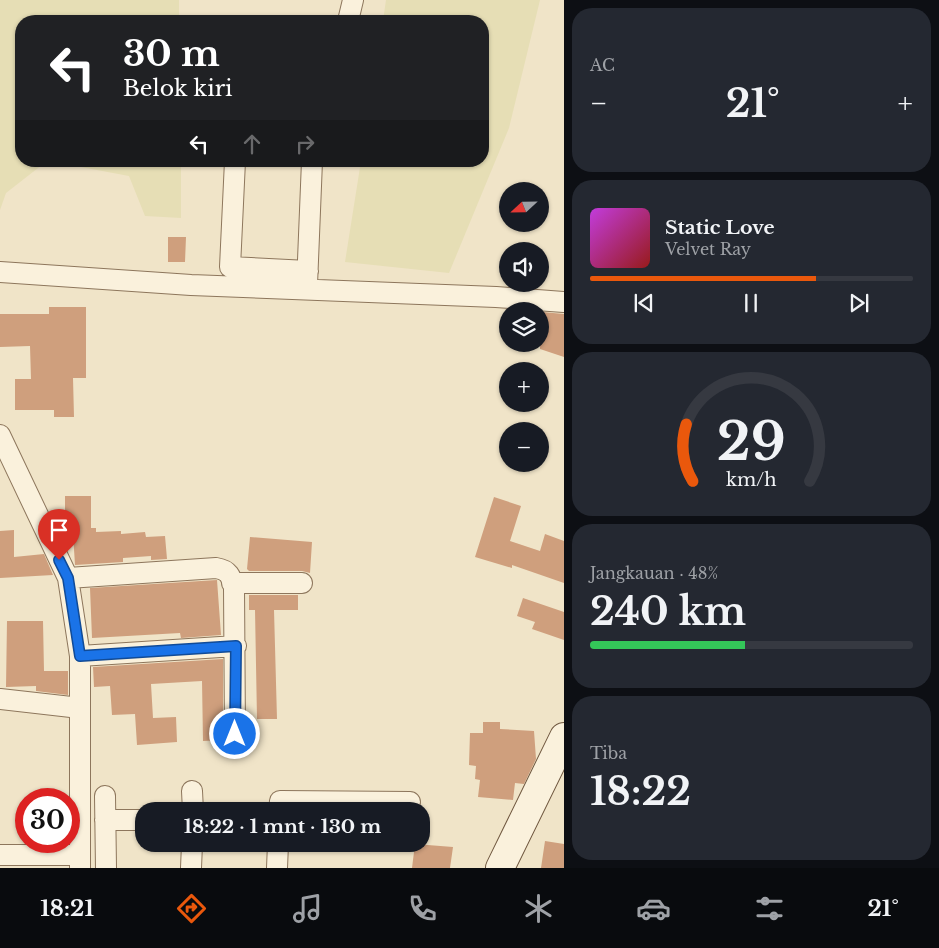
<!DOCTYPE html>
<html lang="id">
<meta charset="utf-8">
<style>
:root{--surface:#171b24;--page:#242831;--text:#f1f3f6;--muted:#9ea1a6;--line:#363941;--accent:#ea580c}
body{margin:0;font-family:"Libre Baskerville",serif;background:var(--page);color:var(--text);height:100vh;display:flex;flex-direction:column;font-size:19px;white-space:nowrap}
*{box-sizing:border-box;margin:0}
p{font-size:16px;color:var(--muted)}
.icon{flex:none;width:28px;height:28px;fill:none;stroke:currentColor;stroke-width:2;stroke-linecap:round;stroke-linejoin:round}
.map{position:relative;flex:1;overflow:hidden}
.drawer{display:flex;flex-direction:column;gap:8px;padding:8px;background:#0d0f14;width:375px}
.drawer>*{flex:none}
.banner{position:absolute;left:15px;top:15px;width:474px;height:152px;border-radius:20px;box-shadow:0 1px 4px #0004;background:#202124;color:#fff;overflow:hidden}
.needle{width:32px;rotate:248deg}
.buttons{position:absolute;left:499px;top:182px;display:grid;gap:10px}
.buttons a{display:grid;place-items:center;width:50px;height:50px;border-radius:50%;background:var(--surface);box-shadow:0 1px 4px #0004;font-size:25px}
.speed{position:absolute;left:15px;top:788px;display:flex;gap:10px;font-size:25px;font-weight:700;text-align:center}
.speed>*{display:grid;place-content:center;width:65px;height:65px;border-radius:50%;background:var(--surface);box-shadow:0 1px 4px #0004;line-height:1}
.speed .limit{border:8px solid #d22;background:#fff;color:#111}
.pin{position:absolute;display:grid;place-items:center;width:42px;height:42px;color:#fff;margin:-51px -21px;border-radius:50% 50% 50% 0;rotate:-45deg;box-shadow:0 0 5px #0007}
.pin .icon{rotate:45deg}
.me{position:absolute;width:55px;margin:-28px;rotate:0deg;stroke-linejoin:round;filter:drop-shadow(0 0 4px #0008)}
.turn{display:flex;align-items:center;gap:18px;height:105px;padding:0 25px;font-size:22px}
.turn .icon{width:65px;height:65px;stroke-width:2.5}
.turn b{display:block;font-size:35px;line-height:42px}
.lanes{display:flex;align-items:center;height:48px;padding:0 25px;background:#0003;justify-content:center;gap:25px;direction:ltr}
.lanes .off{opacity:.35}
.big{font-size:38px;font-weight:700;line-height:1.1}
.drawer .widget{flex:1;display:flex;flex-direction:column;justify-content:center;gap:8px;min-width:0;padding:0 18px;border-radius:20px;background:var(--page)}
.drawer .dial{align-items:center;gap:0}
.dial svg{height:130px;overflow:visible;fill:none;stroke:var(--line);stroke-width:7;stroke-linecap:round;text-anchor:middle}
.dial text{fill:var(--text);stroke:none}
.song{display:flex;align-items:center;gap:15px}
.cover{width:60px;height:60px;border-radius:8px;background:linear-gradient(135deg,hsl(290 70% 55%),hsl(0 70% 35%))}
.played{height:5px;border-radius:2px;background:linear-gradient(90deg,var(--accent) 70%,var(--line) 70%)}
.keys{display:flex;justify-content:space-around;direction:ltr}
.heat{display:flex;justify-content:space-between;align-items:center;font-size:28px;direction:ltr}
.charge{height:8px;border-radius:4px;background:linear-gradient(90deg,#34c759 48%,var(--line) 0)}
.trip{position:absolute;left:135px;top:802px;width:295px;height:50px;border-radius:20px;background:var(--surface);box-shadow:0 1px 4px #0004;font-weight:700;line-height:50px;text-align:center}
.tabs{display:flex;height:80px;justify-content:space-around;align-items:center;background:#090b0e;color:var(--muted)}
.tabs .icon{width:35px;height:35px}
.tabs .active{color:var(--accent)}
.tabs b{font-size:22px;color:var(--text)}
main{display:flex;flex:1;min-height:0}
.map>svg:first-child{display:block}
</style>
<main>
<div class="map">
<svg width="564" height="868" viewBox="0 0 564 868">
<rect width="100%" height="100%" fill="#f0e4c8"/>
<!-- farmland -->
<path fill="#e6deb5" d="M 0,0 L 179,0 L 179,21 L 21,21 L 21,161 L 47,161 L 6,193 L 0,210 Z
M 386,0 L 540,0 L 509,128 L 449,273 L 345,262 L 361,161 L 482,161 L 482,21 L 383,21 Z
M 49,161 L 181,161 L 181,218 L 145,216 L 129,176 Z"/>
<!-- building -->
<path fill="#cf9f7d" d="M 168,237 L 186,237 L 185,262 L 168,262 Z
M 49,307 L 86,307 L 86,378 L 73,378 L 74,417 L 54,417 L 54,410 L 15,410 L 15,379 L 31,379 L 30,346 L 0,347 L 0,314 L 49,314 Z
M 542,312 L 564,314 L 564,357 L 540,349 L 540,323 Z
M 65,496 L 91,496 L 91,528 L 96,528 L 96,532 L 121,531 L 121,534 L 145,532 L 146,537 L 165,536 L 167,559 L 151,560 L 151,556 L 123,558 L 123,562 L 75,565 L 72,517 L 65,517 Z
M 494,497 L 521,506 L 510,541 L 540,551 L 545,534 L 564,541 L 564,583 L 512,565 L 512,568 L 475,557 Z
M 14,530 L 14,557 L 44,554 L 53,575 L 0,578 L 0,531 Z
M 250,537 L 312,542 L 310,573 L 302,571 L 249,571 L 247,569 Z
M 217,580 L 221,635 L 181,638 L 180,633 L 92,638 L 90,588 Z
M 249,595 L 298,595 L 298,610 L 274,610 L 277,719 L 257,719 L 255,610 L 249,610 Z
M 523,598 L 564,612 L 564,640 L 532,629 L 535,622 L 517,616 Z
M 7,621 L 43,621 L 44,671 L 68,671 L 68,695 L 36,691 L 36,686 L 6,687 Z
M 223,659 L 223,734 L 225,740 L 203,741 L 202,681 L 151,684 L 153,718 L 176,717 L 177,742 L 137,745 L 135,714 L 112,715 L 110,686 L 94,687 L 93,667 Z
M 483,722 L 500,722 L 500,729 L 534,731 L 536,759 L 524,784 L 515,783 L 513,800 L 478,797 L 480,780 L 475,779 L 476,766 L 469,765 L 470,733 L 483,733 Z
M 545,841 L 564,844 L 564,868 L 541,868 Z
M 415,844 L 453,847 L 450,868 L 412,868 Z"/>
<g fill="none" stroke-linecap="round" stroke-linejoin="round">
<!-- minor casing -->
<g stroke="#8d765c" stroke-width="22">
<path id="minor" d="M 348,21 L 353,0
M 235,161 L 230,267 L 308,271
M 0,272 L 191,285 L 496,297 L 564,302
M 307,285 L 312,161
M 0,435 L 68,578 L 80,656 L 80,868
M 68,578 L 216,568 C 229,570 231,576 234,588 L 235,734
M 232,583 L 302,583
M 80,656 L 236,646
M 0,699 L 80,708
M 192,791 L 193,811
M 105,796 L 106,868
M 279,811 L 280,801 L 410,802
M 105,820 L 144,820
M 0,855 L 80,855
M 191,868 L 192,844
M 277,868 L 278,844"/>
</g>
<!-- secondary casing -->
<g stroke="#6f573f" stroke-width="30">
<path id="secondary" d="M 500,868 L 564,737"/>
</g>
<!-- minor -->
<use href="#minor" stroke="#faf1dc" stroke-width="20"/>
<!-- secondary -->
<use href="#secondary" stroke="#faf1dc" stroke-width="28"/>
</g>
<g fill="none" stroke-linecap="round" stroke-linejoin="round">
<!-- route casing -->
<g stroke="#114b97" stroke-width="12">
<path id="route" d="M 59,560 L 68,578 L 80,656 L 236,646 L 235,734"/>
</g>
<!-- route -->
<use href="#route" stroke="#1a73e8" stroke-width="9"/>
</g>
</svg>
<div class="buttons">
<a><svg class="needle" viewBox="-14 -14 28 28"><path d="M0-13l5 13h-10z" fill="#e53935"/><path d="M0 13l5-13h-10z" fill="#9ea1a6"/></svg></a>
<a><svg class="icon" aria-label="sound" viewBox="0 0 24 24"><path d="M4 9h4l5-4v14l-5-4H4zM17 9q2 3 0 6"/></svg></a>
<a><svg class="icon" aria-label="layers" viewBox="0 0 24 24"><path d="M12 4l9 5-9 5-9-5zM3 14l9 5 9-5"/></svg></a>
<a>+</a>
<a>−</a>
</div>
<div class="speed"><div class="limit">30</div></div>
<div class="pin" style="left:59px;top:560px;background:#d93025"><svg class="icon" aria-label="arrive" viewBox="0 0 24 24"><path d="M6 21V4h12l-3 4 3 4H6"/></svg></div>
<svg class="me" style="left:235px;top:734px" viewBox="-20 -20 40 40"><circle r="17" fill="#1a73e8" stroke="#fff" stroke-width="3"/><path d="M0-11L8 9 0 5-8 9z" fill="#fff"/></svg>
<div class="trip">18:22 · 1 mnt · 130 m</div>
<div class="banner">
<div class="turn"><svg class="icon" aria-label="left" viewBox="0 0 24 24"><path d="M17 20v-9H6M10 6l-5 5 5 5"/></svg><div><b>30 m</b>Belok kiri</div></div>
<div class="lanes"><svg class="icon" aria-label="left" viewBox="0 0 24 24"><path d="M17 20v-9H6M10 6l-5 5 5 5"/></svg><svg class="icon off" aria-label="ahead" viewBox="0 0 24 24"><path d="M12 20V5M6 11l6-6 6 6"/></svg><svg class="icon off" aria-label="right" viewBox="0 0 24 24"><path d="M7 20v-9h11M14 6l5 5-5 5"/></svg></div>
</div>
</div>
<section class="drawer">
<div class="widget"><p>AC</p>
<div class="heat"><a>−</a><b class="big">21°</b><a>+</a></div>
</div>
<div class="widget">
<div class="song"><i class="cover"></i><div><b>Static Love</b><p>Velvet Ray</p></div></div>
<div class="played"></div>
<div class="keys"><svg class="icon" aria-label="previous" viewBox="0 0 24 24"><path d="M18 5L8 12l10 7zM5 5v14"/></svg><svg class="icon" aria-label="pause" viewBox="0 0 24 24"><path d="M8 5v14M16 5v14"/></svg><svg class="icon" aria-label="next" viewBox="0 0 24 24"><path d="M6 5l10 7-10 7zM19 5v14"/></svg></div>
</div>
<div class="widget dial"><svg viewBox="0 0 100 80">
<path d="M14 69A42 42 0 1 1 86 69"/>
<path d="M14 69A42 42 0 0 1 10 34" stroke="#ea580c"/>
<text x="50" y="56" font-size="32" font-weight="700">29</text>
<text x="50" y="72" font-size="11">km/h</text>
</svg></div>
<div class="widget"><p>Jangkauan · 48%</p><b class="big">240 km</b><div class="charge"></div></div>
<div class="widget"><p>Tiba</p><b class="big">18:22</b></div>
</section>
</main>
<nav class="tabs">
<b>18:21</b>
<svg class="icon active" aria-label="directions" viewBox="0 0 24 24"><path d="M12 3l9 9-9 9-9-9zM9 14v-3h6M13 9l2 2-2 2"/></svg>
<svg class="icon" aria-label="music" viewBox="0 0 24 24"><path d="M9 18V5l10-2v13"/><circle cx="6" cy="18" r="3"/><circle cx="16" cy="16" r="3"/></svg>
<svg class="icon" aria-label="phone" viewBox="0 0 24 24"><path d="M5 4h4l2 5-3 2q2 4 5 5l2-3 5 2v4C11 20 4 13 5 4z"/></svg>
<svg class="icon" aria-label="climate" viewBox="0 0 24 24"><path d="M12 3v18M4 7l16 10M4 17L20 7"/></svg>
<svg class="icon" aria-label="car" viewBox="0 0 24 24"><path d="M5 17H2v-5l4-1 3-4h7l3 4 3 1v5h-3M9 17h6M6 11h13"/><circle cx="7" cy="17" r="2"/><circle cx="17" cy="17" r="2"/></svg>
<svg class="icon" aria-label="filters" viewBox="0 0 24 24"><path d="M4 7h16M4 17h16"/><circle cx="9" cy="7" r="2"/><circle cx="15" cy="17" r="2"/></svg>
<b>21°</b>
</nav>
